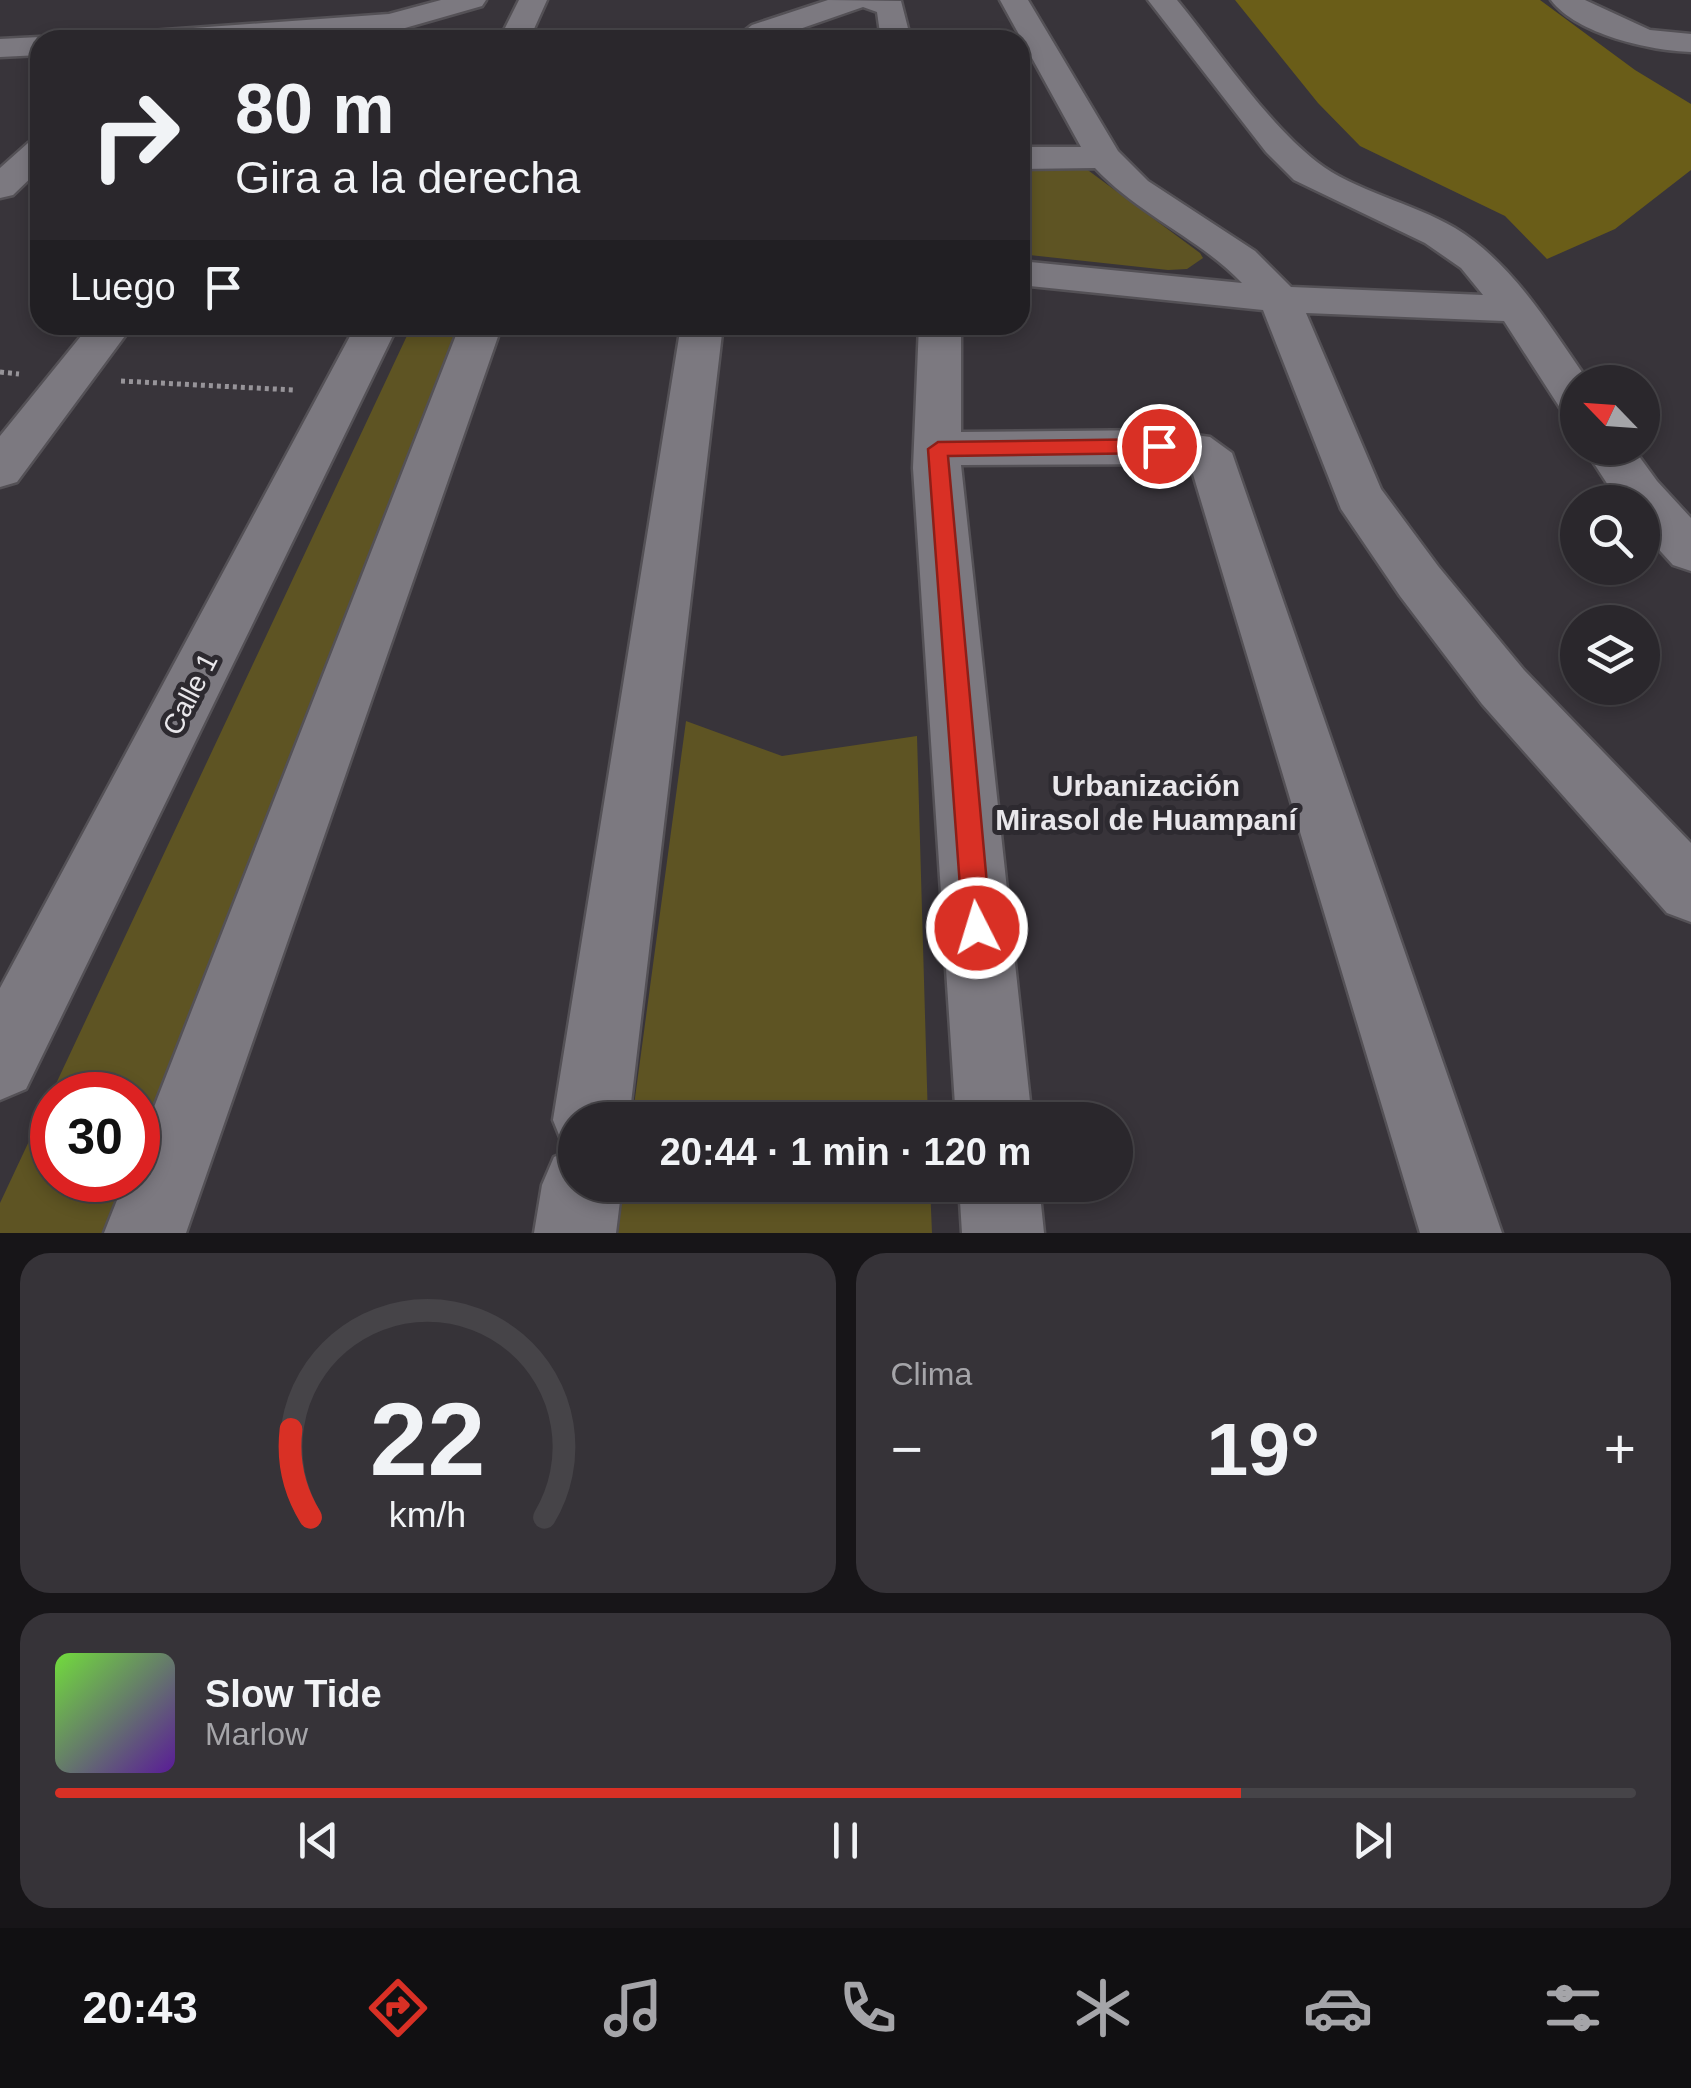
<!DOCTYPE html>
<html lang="es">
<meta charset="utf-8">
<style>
:root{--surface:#2a272c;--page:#363338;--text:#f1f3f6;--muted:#a5a5a9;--line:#464448;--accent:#d93025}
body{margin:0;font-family:Arial,sans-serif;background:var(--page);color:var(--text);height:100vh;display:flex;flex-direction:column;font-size:38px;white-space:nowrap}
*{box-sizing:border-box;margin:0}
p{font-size:32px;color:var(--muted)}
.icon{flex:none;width:55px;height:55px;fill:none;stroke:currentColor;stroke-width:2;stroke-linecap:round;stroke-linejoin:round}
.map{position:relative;height:1233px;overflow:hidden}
.details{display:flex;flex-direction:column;gap:20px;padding:20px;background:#171518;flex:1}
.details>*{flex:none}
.top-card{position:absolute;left:30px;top:30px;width:1000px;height:305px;border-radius:30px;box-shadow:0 5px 15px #0003,0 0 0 2px var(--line);background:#2a272c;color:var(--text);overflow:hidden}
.needle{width:65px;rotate:295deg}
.fabs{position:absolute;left:1560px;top:365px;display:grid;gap:20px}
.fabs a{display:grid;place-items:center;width:100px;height:100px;border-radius:50%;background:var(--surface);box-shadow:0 5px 15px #0003,0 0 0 2px var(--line);font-size:50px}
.speed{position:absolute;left:30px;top:1072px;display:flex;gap:20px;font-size:50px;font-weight:700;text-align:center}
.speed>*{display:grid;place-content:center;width:130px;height:130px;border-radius:50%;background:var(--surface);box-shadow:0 5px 15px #0003,0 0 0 2px var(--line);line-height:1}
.speed .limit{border:15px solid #d22;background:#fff;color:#111}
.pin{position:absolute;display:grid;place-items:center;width:85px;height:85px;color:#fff;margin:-42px;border:5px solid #fff;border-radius:50%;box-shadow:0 2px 10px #0007}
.me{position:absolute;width:110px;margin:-55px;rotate:355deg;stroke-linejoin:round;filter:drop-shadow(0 0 8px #0008)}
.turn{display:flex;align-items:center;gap:35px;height:210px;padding:0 40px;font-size:45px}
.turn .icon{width:130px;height:130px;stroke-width:2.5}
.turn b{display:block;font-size:70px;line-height:85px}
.then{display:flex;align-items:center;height:95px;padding:0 40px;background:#0003;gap:20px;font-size:38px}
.big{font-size:75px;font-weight:600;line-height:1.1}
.details .card{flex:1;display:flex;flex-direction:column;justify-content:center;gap:15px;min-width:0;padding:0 35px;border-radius:30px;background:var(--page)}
.details .dial{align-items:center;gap:0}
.dial svg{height:260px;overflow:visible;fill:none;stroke:var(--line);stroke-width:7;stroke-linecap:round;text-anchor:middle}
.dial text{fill:var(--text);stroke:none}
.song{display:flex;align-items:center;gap:30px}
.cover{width:120px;height:120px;border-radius:15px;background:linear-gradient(135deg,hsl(100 70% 55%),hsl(270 70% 35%))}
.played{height:10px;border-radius:5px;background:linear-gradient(90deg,var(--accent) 75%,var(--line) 75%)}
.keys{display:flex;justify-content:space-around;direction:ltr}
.heat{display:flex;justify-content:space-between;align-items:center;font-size:55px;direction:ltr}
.details .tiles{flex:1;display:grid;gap:20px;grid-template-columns:1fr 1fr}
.card:last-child{grid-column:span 2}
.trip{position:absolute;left:558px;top:1102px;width:575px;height:100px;border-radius:50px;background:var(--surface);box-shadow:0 5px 15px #0003,0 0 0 2px var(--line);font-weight:600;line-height:100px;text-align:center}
.menu{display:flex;height:160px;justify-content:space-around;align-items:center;background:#111012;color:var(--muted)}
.menu .icon{width:70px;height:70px}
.menu .active{color:var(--accent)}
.menu b{font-size:45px;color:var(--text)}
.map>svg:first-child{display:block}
</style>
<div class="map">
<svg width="1691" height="1233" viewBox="0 0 1691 1233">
<rect width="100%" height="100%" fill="#38343a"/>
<!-- green -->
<path fill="#5e5423" d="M 1085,168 L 1200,253 L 1203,258 L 1187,269 L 1168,270 L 1020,254 L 1020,169 Z
M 412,325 L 463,325 L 138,1161 L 138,1095 L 52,1095 L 52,1180 L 129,1180 L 107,1233 L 0,1233 L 0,1203 Z
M 686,721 L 782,756 L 917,736 L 928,1120 L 632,1120 Z
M 624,1185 L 930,1185 L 932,1233 L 617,1233 Z"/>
<!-- forest -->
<path fill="#6a5d18" d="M 1235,0 L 1540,0 L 1635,70 L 1691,104 L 1691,170 L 1615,229 L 1547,259 L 1505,216 L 1360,146 L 1318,103 Z"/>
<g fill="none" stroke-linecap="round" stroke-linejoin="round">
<!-- minor casing -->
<g stroke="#545156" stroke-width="5">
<path id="minor" d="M 441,0 L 486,0 L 482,6 L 391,32 L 276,40 L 136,40 L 140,34 L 151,31 L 389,14 Z
M 519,0 L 547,0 L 529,40 L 499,40 Z
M 828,0 L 901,1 L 911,40 L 881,40 L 877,12 L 863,7 L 768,40 L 733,40 L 752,25 Z
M 1000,0 L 1028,0 L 1118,151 L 1148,181 L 1255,251 L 1291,287 L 1483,295 L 1461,268 L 1425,243 L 1294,180 L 1266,152 L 1148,0 L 1177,0 C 1218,50 1267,123 1317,162 C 1354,191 1413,203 1455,228 C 1514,264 1550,327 1589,382 L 1578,382 L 1578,415 L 1562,411 L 1504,321 L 1306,313 L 1381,489 L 1438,566 L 1524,670 L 1691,843 L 1691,922 L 1667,913 L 1482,704 L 1400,596 L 1341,509 L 1263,310 L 1020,285 L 1020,261 L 1242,283 C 1199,238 1139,215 1095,168 L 1020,169 L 1020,147 L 1081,147 Z
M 1551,0 L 1585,0 L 1650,30 L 1691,34 L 1691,52 C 1651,51 1576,34 1551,0 Z
M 40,37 L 51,40 L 40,40 L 40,55 L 0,57 L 0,39 Z
M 40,140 L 40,169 L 13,195 L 0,198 L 0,168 L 28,143 Z
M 90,325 L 133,325 L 17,482 L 0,487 L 0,436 Z
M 356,325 L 398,325 L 26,1089 L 0,1100 L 0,988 Z
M 460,325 L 502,325 L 186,1233 L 104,1233 L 125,1180 L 138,1180 L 138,1148 Z
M 681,325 L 723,325 L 629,1120 L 575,1120 L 575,1185 L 622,1185 L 616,1233 L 534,1233 L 542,1185 L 554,1157 L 571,1150 L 564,1147 L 553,1120 Z
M 919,325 L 961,325 L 961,432 L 1159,430 L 1210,437 L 1232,453 L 1502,1233 L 1420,1233 L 1193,474 L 1181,464 L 961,465 L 1032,1120 L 956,1120 L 913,468 Z
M 1584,448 L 1633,448 L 1657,481 L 1691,518 L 1691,571 L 1673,565 L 1642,531 L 1642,502 L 1619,502 Z
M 959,1185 L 1039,1185 L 1044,1233 L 962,1233 Z"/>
</g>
<!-- path -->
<path stroke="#979499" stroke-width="5" stroke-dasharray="4 4" stroke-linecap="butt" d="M 0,372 L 19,374
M 121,381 L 294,390"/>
<!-- minor -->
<use href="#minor" fill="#7c7980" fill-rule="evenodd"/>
</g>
<!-- route -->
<path fill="#d93025" stroke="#8d1f18" stroke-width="2.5" d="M 1159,439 L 1169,446 L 1159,453 L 948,456 L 991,928 L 987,938 L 977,942 L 967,938 L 963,928 L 928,449 L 938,442 Z"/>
<g text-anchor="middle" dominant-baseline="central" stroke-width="10" stroke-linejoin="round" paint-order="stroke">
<!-- street labels -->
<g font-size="28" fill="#e9e7eb" stroke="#2d2a30">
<text transform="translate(190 694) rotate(-63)">Calle 1</text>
</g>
<!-- neighbourhood labels -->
<g font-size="30" font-weight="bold" fill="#e9e7eb" stroke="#2d2a30">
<text x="1146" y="785">Urbanización<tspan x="1146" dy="34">Mirasol de Huampaní</tspan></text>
</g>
</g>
</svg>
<div class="fabs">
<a><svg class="needle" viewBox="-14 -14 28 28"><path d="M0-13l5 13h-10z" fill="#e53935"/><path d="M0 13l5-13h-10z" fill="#a5a5a9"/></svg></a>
<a><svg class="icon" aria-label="search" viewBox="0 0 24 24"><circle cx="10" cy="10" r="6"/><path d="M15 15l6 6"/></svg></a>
<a><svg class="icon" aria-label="layers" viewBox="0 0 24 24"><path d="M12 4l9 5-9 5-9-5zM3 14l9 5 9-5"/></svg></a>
</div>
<div class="speed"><div class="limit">30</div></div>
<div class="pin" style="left:1159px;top:446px;background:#d93025"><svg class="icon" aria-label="arrive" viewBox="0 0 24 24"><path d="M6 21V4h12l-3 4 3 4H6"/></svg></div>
<svg class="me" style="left:977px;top:928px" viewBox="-20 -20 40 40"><circle r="17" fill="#d93025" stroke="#fff" stroke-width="3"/><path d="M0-11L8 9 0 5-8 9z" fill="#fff"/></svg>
<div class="trip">20:44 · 1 min · 120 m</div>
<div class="top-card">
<div class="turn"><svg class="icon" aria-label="right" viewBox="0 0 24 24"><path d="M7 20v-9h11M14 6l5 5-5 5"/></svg><div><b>80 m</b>Gira a la derecha</div></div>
<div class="then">Luego<svg class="icon" aria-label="arrive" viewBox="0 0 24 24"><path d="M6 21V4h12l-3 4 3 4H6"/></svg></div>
</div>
</div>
<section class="details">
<div class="tiles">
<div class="card dial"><svg viewBox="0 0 100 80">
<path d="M14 69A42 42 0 1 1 86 69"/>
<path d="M14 69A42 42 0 0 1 8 42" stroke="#d93025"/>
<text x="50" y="56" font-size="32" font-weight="700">22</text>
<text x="50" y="72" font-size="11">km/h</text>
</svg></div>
<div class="card"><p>Clima</p>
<div class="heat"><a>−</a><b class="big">19°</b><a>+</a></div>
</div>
<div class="card">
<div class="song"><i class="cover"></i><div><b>Slow Tide</b><p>Marlow</p></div></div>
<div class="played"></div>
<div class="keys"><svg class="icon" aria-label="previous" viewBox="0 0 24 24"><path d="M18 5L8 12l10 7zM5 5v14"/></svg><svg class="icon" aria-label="pause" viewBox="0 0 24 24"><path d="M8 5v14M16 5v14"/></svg><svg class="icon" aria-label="next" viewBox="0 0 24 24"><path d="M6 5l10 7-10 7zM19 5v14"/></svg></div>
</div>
</div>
</section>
<nav class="menu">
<b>20:43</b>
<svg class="icon active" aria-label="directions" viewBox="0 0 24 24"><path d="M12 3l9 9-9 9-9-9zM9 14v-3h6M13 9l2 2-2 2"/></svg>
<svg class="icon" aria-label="music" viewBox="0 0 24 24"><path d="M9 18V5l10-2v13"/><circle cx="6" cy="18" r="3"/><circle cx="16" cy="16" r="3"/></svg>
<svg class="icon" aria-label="phone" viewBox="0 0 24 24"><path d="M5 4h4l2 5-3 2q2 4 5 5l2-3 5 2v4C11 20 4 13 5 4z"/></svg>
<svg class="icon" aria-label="climate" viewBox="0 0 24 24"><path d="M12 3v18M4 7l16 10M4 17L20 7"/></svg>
<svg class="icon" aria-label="car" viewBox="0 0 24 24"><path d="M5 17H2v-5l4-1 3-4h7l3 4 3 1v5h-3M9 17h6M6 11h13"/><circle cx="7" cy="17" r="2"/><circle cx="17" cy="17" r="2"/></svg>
<svg class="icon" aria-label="filters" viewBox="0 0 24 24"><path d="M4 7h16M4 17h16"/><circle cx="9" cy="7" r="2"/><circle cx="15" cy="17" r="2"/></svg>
</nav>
